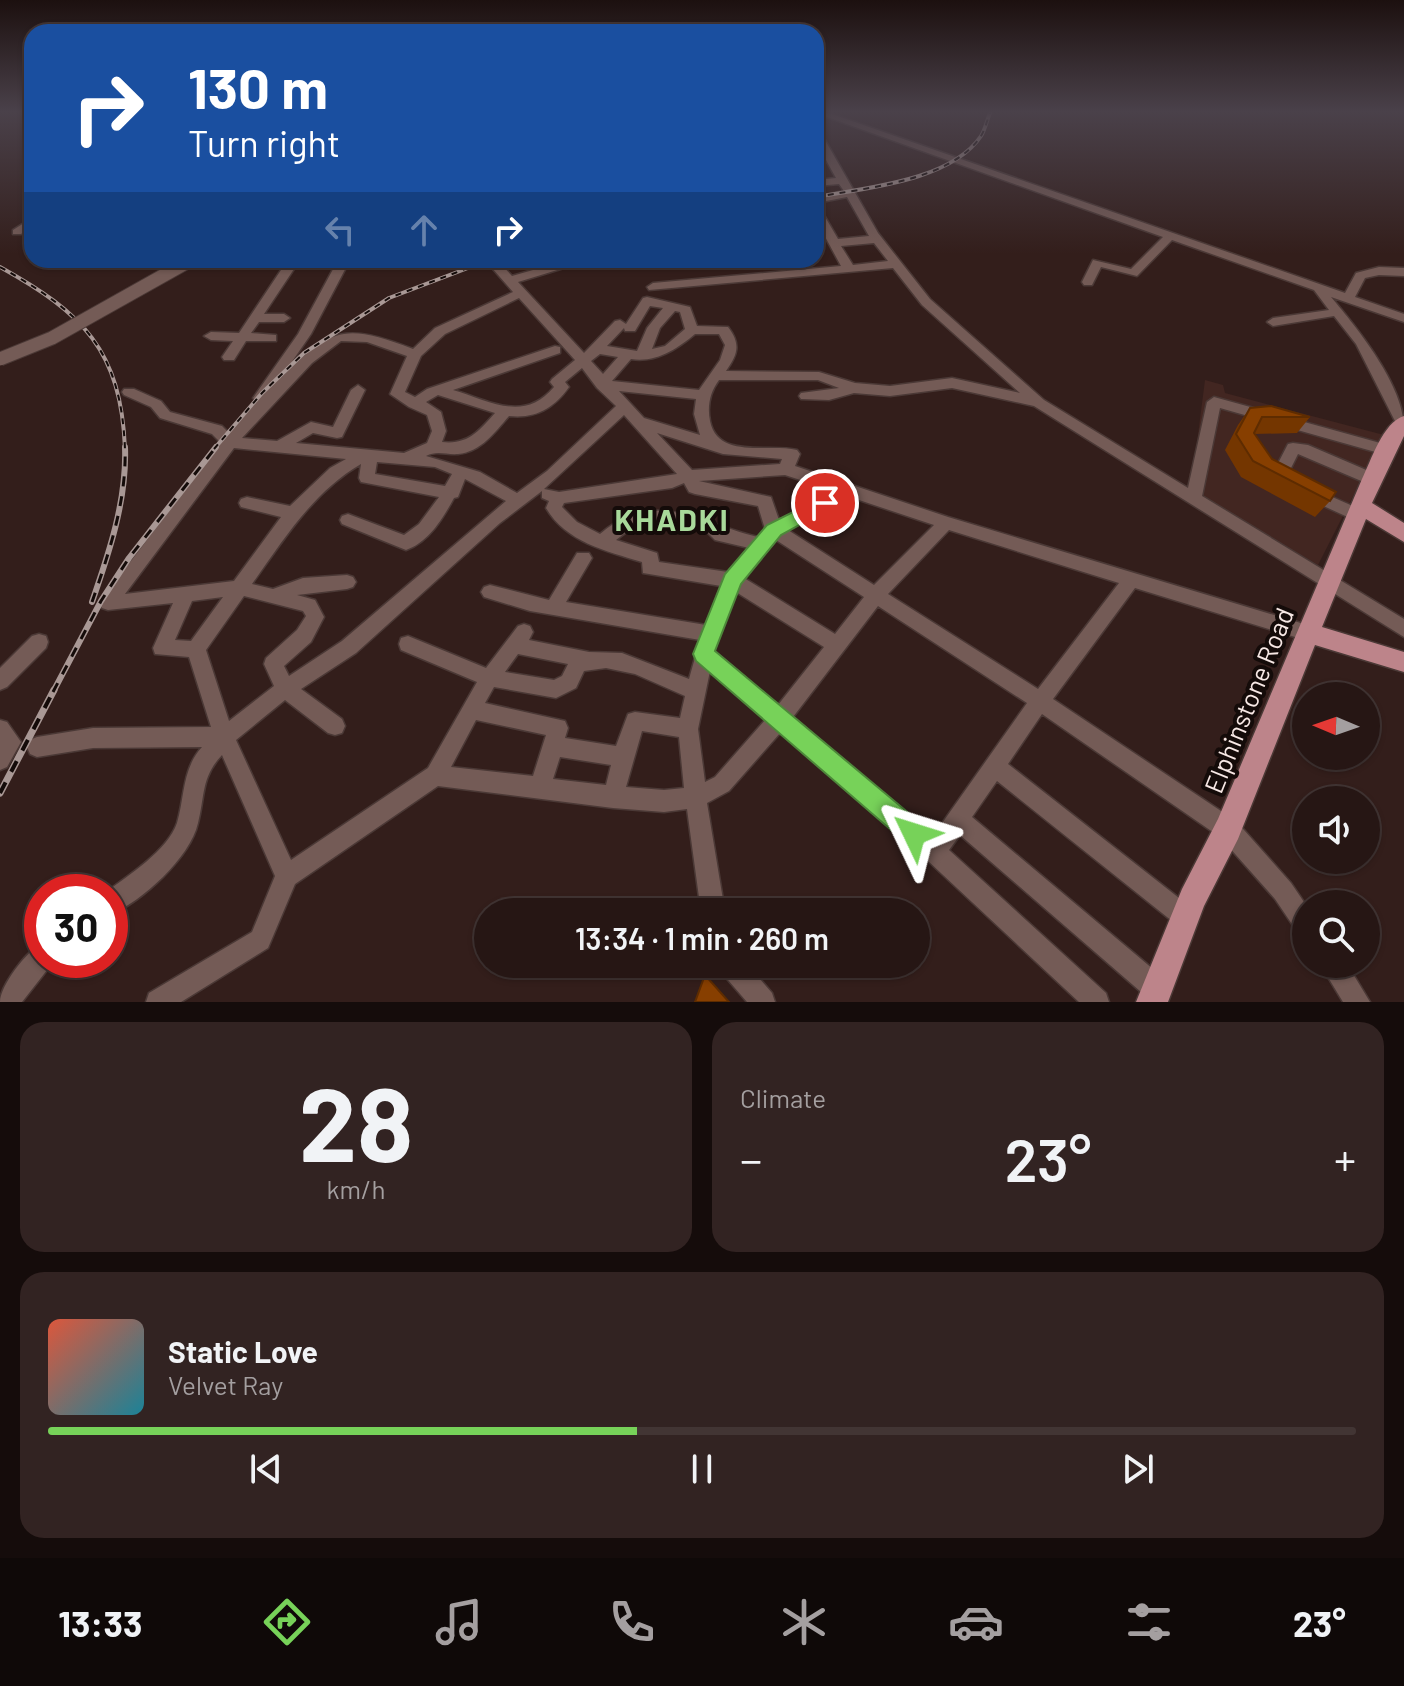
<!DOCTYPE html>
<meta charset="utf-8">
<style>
:root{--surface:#261614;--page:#322322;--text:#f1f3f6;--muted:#a49fa0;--line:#423534;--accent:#77d259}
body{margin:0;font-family:Barlow,sans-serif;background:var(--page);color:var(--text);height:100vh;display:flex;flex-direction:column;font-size:30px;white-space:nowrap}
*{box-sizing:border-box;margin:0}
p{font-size:26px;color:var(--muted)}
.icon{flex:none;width:44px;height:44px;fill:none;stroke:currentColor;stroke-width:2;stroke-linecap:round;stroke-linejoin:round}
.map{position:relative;height:1002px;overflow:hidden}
.panel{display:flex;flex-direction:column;gap:20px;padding:20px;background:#150c0b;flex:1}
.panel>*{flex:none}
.banner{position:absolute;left:24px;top:24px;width:800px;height:244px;border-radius:24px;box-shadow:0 2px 6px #0004,0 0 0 2px var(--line);background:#1a4fa0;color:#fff;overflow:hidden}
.needle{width:52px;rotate:272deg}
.fabs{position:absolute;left:1292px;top:682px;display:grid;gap:16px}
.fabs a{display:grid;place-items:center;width:88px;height:88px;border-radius:50%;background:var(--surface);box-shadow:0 2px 6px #0004,0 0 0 2px var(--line);font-size:40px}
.speed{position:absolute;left:24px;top:874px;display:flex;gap:16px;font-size:40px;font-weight:700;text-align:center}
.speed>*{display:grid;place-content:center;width:104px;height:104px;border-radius:50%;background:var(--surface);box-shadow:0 2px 6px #0004,0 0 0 2px var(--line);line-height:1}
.speed .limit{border:12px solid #d22;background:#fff;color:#111}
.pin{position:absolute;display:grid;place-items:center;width:68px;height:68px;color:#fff;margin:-34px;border:4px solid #fff;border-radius:50%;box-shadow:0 2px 8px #0007}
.me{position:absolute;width:88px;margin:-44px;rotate:311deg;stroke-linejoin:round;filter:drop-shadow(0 0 6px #0008)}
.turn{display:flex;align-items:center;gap:28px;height:168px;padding:0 32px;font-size:36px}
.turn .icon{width:104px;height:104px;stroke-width:2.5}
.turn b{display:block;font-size:56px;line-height:68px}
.lanes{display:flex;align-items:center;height:76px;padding:0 32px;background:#0003;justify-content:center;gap:40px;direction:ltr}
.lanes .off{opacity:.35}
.big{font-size:60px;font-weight:600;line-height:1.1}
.panel .widget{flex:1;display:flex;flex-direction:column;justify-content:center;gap:12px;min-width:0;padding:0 28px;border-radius:24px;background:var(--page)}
.panel .dial{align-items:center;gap:0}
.dial b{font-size:104px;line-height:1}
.song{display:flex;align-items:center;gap:24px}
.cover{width:96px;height:96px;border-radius:12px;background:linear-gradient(135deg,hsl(10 70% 55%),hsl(190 70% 35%))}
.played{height:8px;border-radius:4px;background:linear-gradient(90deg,var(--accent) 45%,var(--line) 45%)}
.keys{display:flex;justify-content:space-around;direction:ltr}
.heat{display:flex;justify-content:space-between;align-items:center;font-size:44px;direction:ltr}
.panel .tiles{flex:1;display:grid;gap:20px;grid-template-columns:1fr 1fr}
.widget:last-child{grid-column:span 2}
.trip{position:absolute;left:474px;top:898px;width:456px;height:80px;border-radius:40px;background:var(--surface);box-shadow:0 2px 6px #0004,0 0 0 2px var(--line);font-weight:600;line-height:80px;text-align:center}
.dock{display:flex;height:128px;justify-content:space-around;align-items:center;background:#0f0908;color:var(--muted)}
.dock .icon{width:56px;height:56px}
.dock .current{color:var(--accent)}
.dock b{font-size:36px;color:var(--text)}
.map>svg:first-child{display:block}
</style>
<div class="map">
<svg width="1404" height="1002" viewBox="0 0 1404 1002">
<rect width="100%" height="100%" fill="#331e1b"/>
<!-- built -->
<path fill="#422621" d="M 1205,380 L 1223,385 L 1225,393 L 1384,435 L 1318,565 L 1194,492 L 1189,475 L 1195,458 Z"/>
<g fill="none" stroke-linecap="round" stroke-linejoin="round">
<!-- minor casing -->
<g stroke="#4b3936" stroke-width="3">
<path id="minor" d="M 816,113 L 829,113 L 1345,293 L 1356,273 L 1379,267 L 1404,268 L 1404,276 L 1379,275 L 1365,278 L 1355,297 L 1404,314 L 1404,322 L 1331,297 C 1358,329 1404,386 1404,428 L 1398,427 L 1356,344 L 1334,316 L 1273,326 L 1267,322 L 1273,318 L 1329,310 L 1314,290 L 1172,240 L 1137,276 L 1101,267 L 1092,285 L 1084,285 L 1082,282 L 1093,260 L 1131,269 L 1163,237 Z
M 816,130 L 821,133 L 878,233 L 930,299 L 1044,400 L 1188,488 L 1207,402 L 1214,397 L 1391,446 L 1394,450 L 1386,455 L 1220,408 L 1202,496 L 1404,619 L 1404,637 L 1034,406 L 952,388 L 890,396 L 854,393 L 829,400 L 801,399 L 799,396 L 801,393 L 839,388 L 818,380 L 719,380 C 710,392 707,406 710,421 C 718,460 769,443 797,450 L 800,454 L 795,466 L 948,517 L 1314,627 L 1317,633 L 1314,639 L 1308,641 L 1135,588 L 1053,699 L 1236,821 L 1291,883 L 1306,905 L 1306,937 L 1298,933 L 1275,899 L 1220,837 L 1042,714 L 1008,764 L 1193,909 L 1197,917 L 1193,925 L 1185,929 L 1177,925 L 997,781 L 972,817 L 1166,980 L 1169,989 L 1166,998 L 1157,1001 L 1148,998 L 960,835 L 949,850 L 1106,993 L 1109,1002 L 1079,1002 L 927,860 L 781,732 L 729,791 L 707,803 L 725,912 L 701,912 L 687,809 L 664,812 L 613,808 L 438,786 L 295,884 L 268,948 L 181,1002 L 146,1002 L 149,993 L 252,932 L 275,876 L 222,755 C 201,777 205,796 198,823 C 190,858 142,901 110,915 L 110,892 L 106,892 C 128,876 168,850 177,823 C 185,796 182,769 202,747 L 93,748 L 37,757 L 30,754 L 27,747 L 30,740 L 37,737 L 93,728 L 211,727 L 189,657 L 155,654 L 153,648 L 173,603 L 108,610 L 102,608 L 99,603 L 221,443 L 212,434 L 160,418 L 151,407 L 124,395 L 122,392 L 124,389 L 134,389 L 161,401 L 170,412 L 222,426 L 229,433 L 257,402 L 253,398 L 298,334 L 338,260 L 350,260 L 311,334 L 280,379 C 332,327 344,323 413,349 L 435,328 L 513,292 L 485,260 L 497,260 L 512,276 L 568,260 L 590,260 L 518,282 L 584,353 L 615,321 L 620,320 L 626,324 L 643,298 L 647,297 L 690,307 L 697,326 L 728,327 C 741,344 738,354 726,371 L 819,372 L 855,383 L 890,386 L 952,378 L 1020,393 L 922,305 L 893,268 L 649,290 L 647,287 L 653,283 L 841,266 L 816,220 L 816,207 L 821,210 L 838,239 L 869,236 L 847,197 L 816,203 L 816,197 L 844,191 L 839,184 L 816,186 L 816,180 L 836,178 L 816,142 ZM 874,243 L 888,261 L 853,265 L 841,246 ZM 519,298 L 575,360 L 552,379 L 550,382 L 554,387 C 524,423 490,401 453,390 L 560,353 L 560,347 L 555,346 L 427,389 L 415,397 L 405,392 L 421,356 L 445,334 ZM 650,306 L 663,308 L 647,328 L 637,351 L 607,346 L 624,328 L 625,331 L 635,331 ZM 675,311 L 680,312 L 685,329 L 665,346 L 652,349 L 660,328 ZM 695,334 L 719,334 L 725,345 L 720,360 L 699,390 L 612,381 L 631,359 C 656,363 677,349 695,334 ZM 341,341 L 367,342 L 407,356 L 390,394 L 409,407 L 427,415 L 432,431 L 427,443 L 404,453 L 296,443 L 313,433 L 337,438 L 342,437 L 365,390 L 358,385 L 351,390 L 333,427 L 311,422 L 277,441 L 242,438 L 312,363 ZM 600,354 L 618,357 L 603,374 L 591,361 ZM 582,368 L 597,388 L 616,406 L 547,471 L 517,493 L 480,472 L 426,456 C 437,450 446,455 458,454 C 481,452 495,432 509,416 C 536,419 554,408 569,387 L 565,382 ZM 619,391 L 696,399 L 694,414 L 700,435 L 644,418 ZM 438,395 L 495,413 C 479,431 468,445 442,442 L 446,431 L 441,412 L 426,402 ZM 624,415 L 677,474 L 559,492 L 544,489 ZM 657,433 L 723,454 L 782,459 L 780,464 L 692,470 ZM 234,448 L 346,459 L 330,468 L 290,506 L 247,497 L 241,499 L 239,503 L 241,507 L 281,517 L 234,581 L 125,594 ZM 377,462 L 435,467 L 452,474 L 445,486 L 375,474 ZM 361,464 L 359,478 L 361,482 L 439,497 L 419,524 L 404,535 L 348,514 L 342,516 L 340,520 L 342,524 L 406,550 C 429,542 443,518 454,498 L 458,497 L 465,479 L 506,501 L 342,641 L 289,676 L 284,666 L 311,642 L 324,617 L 315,600 L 297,595 L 347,589 L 353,587 L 356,582 L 353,577 L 347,575 L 303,578 L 273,589 L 252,584 C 284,539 313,492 361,464 ZM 785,475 L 834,491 L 779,520 L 771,497 L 699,481 ZM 684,483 L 689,492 L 695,494 L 758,506 L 765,529 L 758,537 C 701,524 655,487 600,534 L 577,522 L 562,507 L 564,503 L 672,488 ZM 542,491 L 542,498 L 549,501 L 546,508 C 566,542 606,551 642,562 L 643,573 L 721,586 L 706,625 L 566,602 L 592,558 L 589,553 L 577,553 L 549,600 L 490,585 L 484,587 L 481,592 L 484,597 L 530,611 L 700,640 L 689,679 L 622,653 L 589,652 L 529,640 L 533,632 L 530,626 L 524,624 L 518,626 L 486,668 L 408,636 L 401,638 L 399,644 L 401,650 L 477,682 L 428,768 L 291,860 L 236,740 L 285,700 L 328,733 L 335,735 L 342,733 L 345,726 L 342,719 L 301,689 L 356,653 L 500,523 ZM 850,497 L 934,525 L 874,585 L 788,530 ZM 649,524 L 690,527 L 708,533 L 715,540 L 749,548 L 728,572 L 659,562 L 657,553 L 616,540 L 633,527 ZM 949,530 L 1119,583 L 1038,689 L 888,594 ZM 776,540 L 864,597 L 835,634 L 744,578 ZM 736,592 L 824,647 L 778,705 L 714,651 ZM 244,596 L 303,611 L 306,616 L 297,630 L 266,658 L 264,664 L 274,686 L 229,721 L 206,650 ZM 223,597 L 191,641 L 175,640 L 192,601 ZM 878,606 L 1027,703 L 933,836 L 793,717 ZM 518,654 L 568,664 L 562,676 L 554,680 L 505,672 ZM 606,668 L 635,674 L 685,696 L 680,718 L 635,712 L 628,714 L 616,746 L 565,738 L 568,728 L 565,721 L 485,703 L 494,687 L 556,698 L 576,688 L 584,671 ZM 710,671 L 766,719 L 715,777 L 705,782 L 698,729 ZM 476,720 L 546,735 L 533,776 L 451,767 ZM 642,731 L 679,737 L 684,788 L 664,790 L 626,787 ZM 560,757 L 611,765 L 606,785 L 553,779 Z
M 32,218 L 32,226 L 21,234 L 13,234 L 13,230 Z
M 300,260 L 264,314 L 284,314 L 290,318 L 284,322 L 259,322 L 251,333 L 276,335 L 276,341 L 246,341 L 234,360 L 224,360 L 222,357 L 233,341 L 211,340 L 204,336 L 211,332 L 239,333 L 283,267 L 257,265 L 257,261 Z
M 1293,443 L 1308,445 L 1378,475 L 1380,479 L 1378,483 L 1366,483 L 1298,454 L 1290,470 L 1300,483 L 1292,489 L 1286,487 L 1274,471 L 1288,444 Z
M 1312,488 L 1364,511 L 1366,515 L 1364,519 L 1352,519 L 1306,498 L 1304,494 Z
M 39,634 L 46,636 L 48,642 L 46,648 L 7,687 L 0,690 L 0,668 L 32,636 Z
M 0,720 L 7,722 L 21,742 L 7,767 L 0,770 Z
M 42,944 L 42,960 L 52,960 L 51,965 L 22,1002 L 0,1002 C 0,986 27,950 42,944 Z
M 719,964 L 747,964 L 772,993 L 775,1002 L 747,1002 L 722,973 Z
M 1320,964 L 1347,964 L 1370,1002 L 1343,1002 Z"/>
</g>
<!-- major casing -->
<g stroke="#4b3936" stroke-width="3">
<path id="major" d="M 1404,416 L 1404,436 L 1372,503 L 1404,523 L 1404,542 L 1366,519 L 1322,627 L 1404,652 L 1404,672 L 1315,645 L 1238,839 L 1204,906 L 1168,1002 L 1136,1002 L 1182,889 L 1218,819 L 1362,479 C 1371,461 1383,422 1404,416 Z"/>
</g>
<!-- minor -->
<use href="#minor" fill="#745b56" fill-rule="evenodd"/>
<!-- major -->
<use href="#major" fill="#bd848a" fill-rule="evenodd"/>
<!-- rail-far2 casing -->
<g stroke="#a99895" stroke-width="4">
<path id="rail-far2" d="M 816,197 C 865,188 951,181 981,136 C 985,130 987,120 990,113
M 0,267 C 83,313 121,350 125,449
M 214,449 L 262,393 L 304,353 L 389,298 L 489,260"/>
</g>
<!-- rail-far1 casing -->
<g stroke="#a99895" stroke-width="6">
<path id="rail-far1" d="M 92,602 C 109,553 127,500 125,447
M 53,692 L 101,601 L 129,558 L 216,447"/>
</g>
<!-- rail casing -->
<g stroke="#a99895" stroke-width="7">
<path id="rail" d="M 0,793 L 54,690"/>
</g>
<!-- rail-far2 -->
<use href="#rail-far2" stroke="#140b09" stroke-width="2" stroke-dasharray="6" stroke-linecap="butt"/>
<!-- rail-far1 -->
<use href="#rail-far1" stroke="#140b09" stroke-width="3" stroke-dasharray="10" stroke-linecap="butt"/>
<!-- rail -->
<use href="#rail" stroke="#140b09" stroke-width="4" stroke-dasharray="12" stroke-linecap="butt"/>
<!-- minor-bridge casing -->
<g stroke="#4b3936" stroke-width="15" stroke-linecap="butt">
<path id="minor-bridge" d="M 0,359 L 52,338 L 191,260"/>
</g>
<!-- minor-bridge -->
<use href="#minor-bridge" stroke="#745b56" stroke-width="13"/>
</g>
<!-- wall -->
<path fill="#743600" d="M 1250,408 L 1310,417 L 1297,433 L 1254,434 L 1272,459 L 1330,501 L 1315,517 L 1241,477 L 1225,450 L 1238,425 Z"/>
<!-- building -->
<path fill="#873f00" stroke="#5e2c00" stroke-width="2" d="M 1271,406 L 1310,417 L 1262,417 L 1254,433 L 1272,459 L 1336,492 L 1330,501 L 1253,461 L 1236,434 L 1250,408 Z
M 705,975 L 729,1002 L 695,1002 Z"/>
<!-- sky -->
<linearGradient id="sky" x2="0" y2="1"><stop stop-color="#1c100f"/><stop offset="0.44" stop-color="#4a414a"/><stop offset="1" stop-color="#4a414a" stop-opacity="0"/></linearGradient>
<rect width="1404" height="254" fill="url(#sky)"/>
<!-- route -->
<path fill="#77d259" stroke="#4d883a" stroke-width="2" d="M 825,496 L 832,498 L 834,503 L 832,507 L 781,535 L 741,584 L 715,651 L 923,825 L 927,834 L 923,843 L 914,846 L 906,843 L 696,661 L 693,654 L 725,574 L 767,525 Z"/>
<g text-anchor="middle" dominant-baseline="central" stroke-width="8" stroke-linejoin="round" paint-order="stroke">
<!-- near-street labels -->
<g font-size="26" fill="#f7e8e5" stroke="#140b09">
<text transform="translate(1248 700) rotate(-68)">Elphinstone Road</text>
</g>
<!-- district labels -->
<g font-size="30" font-weight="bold" letter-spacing="2" fill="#a8d99a" stroke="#140b09">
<text x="672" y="519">KHADKI</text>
</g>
</g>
</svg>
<div class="fabs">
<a><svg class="needle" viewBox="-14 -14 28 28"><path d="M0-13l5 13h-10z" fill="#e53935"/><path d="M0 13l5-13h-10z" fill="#a49fa0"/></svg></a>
<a><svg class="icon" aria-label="sound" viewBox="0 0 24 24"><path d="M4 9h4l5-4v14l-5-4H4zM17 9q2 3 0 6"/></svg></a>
<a><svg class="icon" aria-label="search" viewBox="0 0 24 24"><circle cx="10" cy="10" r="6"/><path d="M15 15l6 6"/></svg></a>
</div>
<div class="speed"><div class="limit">30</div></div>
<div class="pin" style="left:825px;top:503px;background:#d93025"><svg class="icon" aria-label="arrive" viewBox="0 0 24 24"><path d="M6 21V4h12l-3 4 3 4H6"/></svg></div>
<svg class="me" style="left:914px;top:834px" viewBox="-20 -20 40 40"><path d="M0-17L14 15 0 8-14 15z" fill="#77d259" stroke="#fff" stroke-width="4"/></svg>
<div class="trip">13:34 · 1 min · 260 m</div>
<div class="banner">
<div class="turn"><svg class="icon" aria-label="right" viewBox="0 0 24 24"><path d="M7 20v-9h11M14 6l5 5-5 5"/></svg><div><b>130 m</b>Turn right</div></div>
<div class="lanes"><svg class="icon off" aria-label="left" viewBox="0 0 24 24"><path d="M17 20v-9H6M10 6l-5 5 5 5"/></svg><svg class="icon off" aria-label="ahead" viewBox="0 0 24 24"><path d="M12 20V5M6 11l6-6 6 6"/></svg><svg class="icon" aria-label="right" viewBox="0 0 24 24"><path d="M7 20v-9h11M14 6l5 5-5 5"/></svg></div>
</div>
</div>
<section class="panel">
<div class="tiles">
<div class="widget dial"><b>28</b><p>km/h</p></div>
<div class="widget"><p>Climate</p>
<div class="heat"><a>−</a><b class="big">23°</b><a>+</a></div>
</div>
<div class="widget">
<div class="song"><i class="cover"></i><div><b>Static Love</b><p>Velvet Ray</p></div></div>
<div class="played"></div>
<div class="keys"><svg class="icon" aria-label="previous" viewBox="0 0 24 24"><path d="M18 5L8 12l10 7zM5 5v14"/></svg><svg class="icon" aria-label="pause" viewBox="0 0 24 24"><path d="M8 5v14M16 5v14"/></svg><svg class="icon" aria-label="next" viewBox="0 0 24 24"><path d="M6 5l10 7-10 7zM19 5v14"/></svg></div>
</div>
</div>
</section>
<nav class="dock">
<b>13:33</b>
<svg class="icon current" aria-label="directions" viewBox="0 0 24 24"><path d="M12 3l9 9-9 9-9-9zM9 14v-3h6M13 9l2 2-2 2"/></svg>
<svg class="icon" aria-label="music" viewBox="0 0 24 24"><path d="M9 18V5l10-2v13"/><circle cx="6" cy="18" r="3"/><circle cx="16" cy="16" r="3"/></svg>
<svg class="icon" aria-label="phone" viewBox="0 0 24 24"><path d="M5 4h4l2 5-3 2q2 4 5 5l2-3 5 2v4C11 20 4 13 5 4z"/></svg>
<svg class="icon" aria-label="climate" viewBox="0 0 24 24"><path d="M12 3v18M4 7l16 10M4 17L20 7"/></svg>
<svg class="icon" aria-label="car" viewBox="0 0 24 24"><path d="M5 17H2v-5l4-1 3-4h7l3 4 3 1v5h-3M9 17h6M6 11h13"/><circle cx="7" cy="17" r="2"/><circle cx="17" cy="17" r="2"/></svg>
<svg class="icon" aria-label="filters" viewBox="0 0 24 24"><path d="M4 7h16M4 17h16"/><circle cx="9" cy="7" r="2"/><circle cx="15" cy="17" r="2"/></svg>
<b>23°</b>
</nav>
